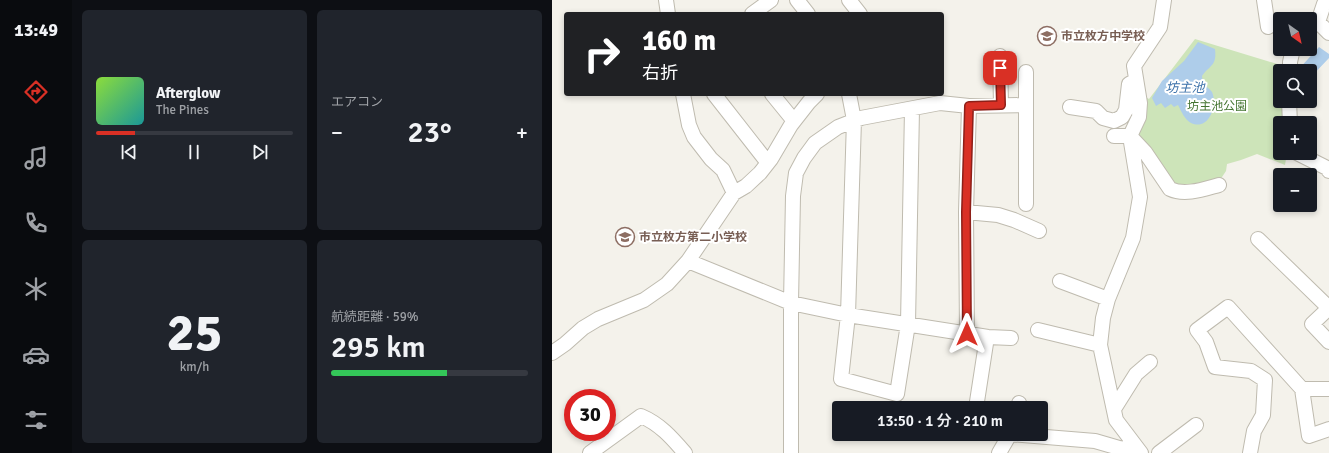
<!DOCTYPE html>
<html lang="ja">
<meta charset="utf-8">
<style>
:root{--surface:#171b24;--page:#20242c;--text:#f1f3f6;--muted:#9ea1a6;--line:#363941;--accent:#d93025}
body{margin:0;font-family:Signika,"Noto Sans JP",sans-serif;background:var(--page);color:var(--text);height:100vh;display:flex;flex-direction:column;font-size:15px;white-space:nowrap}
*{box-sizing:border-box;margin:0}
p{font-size:13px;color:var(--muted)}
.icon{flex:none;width:22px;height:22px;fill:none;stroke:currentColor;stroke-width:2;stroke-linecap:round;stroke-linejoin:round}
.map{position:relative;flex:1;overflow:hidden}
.drawer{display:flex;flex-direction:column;gap:10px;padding:10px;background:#0d0f14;width:480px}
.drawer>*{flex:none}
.banner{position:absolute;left:12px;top:12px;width:380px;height:84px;border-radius:4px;box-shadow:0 2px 6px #0003;background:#202124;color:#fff;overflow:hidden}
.needle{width:26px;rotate:146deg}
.tools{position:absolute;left:721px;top:12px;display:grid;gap:8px}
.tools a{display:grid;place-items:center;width:44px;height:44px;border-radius:4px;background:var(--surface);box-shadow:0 2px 6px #0003;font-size:20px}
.speed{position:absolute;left:12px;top:389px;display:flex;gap:8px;font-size:20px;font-weight:700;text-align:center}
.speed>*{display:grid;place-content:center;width:52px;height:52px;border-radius:50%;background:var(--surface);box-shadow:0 2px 6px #0003;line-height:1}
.speed .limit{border:6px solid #d22;background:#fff;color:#111}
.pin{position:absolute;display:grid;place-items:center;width:34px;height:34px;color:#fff;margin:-17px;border-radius:8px;box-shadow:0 2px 6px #0006}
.me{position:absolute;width:44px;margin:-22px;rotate:0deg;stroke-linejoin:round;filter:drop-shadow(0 0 3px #0008)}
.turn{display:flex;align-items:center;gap:14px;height:84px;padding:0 12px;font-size:18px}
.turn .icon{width:52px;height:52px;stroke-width:2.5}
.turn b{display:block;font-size:28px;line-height:34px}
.big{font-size:30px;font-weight:600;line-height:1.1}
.drawer .card{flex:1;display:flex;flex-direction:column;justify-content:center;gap:6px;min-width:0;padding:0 14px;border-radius:6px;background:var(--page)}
.drawer .dial{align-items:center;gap:0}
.dial b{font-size:52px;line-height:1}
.song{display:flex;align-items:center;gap:12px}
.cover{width:48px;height:48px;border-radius:6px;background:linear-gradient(135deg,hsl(90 70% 55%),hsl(180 70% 35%))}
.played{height:4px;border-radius:2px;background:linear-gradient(90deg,var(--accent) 20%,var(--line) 20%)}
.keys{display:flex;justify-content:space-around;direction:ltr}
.heat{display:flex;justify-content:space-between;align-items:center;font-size:22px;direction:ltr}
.charge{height:6px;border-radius:3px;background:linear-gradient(90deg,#34c759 59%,var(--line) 0)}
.drawer .tiles{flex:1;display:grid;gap:10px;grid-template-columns:repeat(2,1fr)}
.trip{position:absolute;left:280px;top:401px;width:216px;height:40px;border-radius:4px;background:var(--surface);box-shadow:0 2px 6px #0003;font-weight:600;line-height:40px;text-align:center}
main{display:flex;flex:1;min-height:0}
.tab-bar{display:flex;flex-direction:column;width:72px;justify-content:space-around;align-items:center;background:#090b0e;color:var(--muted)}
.tab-bar .icon{width:28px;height:28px}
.tab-bar .selected{color:var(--accent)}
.tab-bar b{font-size:18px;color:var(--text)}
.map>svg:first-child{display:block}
</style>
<main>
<nav class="tab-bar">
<b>13:49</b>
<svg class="icon selected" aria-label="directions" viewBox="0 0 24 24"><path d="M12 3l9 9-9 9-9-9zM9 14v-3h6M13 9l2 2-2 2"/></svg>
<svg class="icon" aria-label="music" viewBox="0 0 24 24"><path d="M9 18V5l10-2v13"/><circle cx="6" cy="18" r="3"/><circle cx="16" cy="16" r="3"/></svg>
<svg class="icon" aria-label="phone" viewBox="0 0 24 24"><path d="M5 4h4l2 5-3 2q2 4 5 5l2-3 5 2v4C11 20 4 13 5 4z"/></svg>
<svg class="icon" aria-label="climate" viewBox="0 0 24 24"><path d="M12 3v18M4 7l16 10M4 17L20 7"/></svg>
<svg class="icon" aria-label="car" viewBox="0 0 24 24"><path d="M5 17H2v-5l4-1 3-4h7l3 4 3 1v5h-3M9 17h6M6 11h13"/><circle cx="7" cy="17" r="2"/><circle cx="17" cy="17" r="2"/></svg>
<svg class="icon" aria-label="filters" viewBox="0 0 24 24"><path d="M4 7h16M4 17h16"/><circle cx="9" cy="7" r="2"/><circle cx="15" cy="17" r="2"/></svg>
</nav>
<section class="drawer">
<div class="tiles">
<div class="card">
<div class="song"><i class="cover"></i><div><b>Afterglow</b><p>The Pines</p></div></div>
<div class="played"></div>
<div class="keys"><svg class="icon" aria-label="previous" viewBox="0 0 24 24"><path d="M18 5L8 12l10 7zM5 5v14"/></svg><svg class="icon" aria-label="pause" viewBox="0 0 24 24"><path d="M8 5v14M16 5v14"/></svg><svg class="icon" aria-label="next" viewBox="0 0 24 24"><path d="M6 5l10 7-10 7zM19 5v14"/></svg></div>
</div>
<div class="card"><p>エアコン</p>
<div class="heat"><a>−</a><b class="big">23°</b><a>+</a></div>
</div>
<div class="card dial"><b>25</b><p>km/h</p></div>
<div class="card"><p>航続距離 · 59%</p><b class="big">295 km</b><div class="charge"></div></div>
</div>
</section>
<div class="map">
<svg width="777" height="453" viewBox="0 0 777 453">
<rect width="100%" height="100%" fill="#f4f2eb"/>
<!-- green -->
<path fill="#cde4b9" d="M 643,39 L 735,67 L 736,71 L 728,71 L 728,101 L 736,101 L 736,123 L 728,123 L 728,153 L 735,153 L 733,165 L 705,154 L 689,160 L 675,164 L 674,171 L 668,180 L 646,186 L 618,185 L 584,135 L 592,96 L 597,99 Z"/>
<!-- water -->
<path fill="#aecdea" d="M 646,42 L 663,49 C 665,66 658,65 650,76 L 651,83 C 653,86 658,89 660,92 C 666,105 657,131 639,123 C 633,120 629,111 626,105 L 622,107 L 619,104 L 613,108 L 609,103 L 604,106 L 600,98 L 610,81 L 632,61 Z
M 767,47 L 777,54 L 777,58 L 758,78 L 758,71 L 745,71 Z"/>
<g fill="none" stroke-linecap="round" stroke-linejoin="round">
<!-- minor casing -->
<g stroke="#bfbbaf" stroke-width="16">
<path id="minor" d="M 114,0 L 116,14
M 245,0 L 256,14
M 297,0 L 308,14
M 712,0 L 716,27
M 200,14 L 219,0
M 766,22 L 777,33
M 758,28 L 766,22 L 772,4 L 777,1
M 448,56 L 449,105
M 738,71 L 738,62 L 741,49
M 131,94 L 137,125 L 142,137 L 159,159 L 171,170 L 182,193
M 162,94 L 216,163
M 220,94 L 242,121
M 297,94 L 302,120 L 296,315 L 289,379 L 345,394 L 356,324 L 360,109
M 737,101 L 738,123
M 518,107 L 544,111 L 551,118 L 562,121 L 570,117 L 574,110 L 577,84 L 584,80
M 562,136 L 578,136 L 593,152 L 618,189 C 633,196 652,189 667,185
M 745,153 L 775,168 L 777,171
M 474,204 L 474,72
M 414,212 L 446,215 L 462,220 L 487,231
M 706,239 L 777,308
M 136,261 L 239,303 L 296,315 L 436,337 L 459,338
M 508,281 L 556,299
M 777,308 L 760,324 L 777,342
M 486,330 L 548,345
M 415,334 L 414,212 L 417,106
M 0,353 L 13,344 L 31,328 L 46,319 L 92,300 L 115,284 L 136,261 L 182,193 L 194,186 L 208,173 L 219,159 L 239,125 L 257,102 L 265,94
M 750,389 L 777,389
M 424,408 L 435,337
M 466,408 L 467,403
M 562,409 L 584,374 L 598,362
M 38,453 L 89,416 C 108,424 120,438 133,453
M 239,453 L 239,303 L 241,196 L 244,173 L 252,158 L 263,143 L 286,127 L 309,118 L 388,103 L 417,106 L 473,105
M 447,453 L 458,434 L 543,441 L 567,448 L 587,451
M 589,453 L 564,420 L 548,345 L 551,318 L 556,299 L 581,238 L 588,197 L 578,136 L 587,117 L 588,103 L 582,66 L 608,27 L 612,0
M 607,453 L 644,425
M 698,453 L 702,431 L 711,415 L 713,380 L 699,371 L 663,367 L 654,342 L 645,330 L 676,307 L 750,389 L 757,436 L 777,429"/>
</g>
<!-- minor -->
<use href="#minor" stroke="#fff" stroke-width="14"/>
</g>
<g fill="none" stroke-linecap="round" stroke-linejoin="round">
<!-- route casing -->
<g stroke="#8d1f18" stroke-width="10">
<path id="route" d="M 415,334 L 414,212 L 417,106 L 449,105 L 448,68"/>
</g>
<!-- route -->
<use href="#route" stroke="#d93025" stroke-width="7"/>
</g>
<!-- icons -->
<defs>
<g id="school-ring" transform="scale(1)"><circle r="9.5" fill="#fff" stroke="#8d6e63" stroke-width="1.5"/><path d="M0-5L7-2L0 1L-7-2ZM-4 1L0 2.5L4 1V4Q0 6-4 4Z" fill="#8d6e63"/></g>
</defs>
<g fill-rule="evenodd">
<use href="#school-ring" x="495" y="36"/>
<use href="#school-ring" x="73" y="237"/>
</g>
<g text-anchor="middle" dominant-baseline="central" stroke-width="4" stroke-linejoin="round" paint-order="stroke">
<!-- education labels -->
<g font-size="12" font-weight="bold" fill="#785e54" stroke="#fff" text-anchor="start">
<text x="509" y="36">市立枚方中学校</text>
<text x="87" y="237">市立枚方第二小学校</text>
</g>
<!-- park labels -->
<g font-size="12" fill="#457532" stroke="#fff">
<text x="665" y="106">坊主池公園</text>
</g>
<!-- water labels -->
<g font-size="13" font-style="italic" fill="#3d72aa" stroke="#fff">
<text x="633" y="88">坊主池</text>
</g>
</g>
</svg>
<div class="tools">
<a><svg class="needle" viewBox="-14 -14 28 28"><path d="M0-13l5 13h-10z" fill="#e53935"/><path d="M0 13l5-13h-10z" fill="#9ea1a6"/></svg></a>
<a><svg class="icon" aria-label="search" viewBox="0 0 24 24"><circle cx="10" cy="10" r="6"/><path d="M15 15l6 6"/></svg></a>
<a>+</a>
<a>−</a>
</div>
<div class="speed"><div class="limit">30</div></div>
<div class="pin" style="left:448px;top:68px;background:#d93025"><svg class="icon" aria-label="arrive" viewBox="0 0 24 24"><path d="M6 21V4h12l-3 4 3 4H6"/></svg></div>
<svg class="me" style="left:415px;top:334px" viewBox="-20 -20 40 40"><path d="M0-17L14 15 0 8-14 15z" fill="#d93025" stroke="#fff" stroke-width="4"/></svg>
<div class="trip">13:50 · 1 分 · 210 m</div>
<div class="banner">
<div class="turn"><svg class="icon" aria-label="right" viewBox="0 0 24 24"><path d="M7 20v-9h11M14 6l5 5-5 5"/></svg><div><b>160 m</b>右折</div></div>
</div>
</div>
</main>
